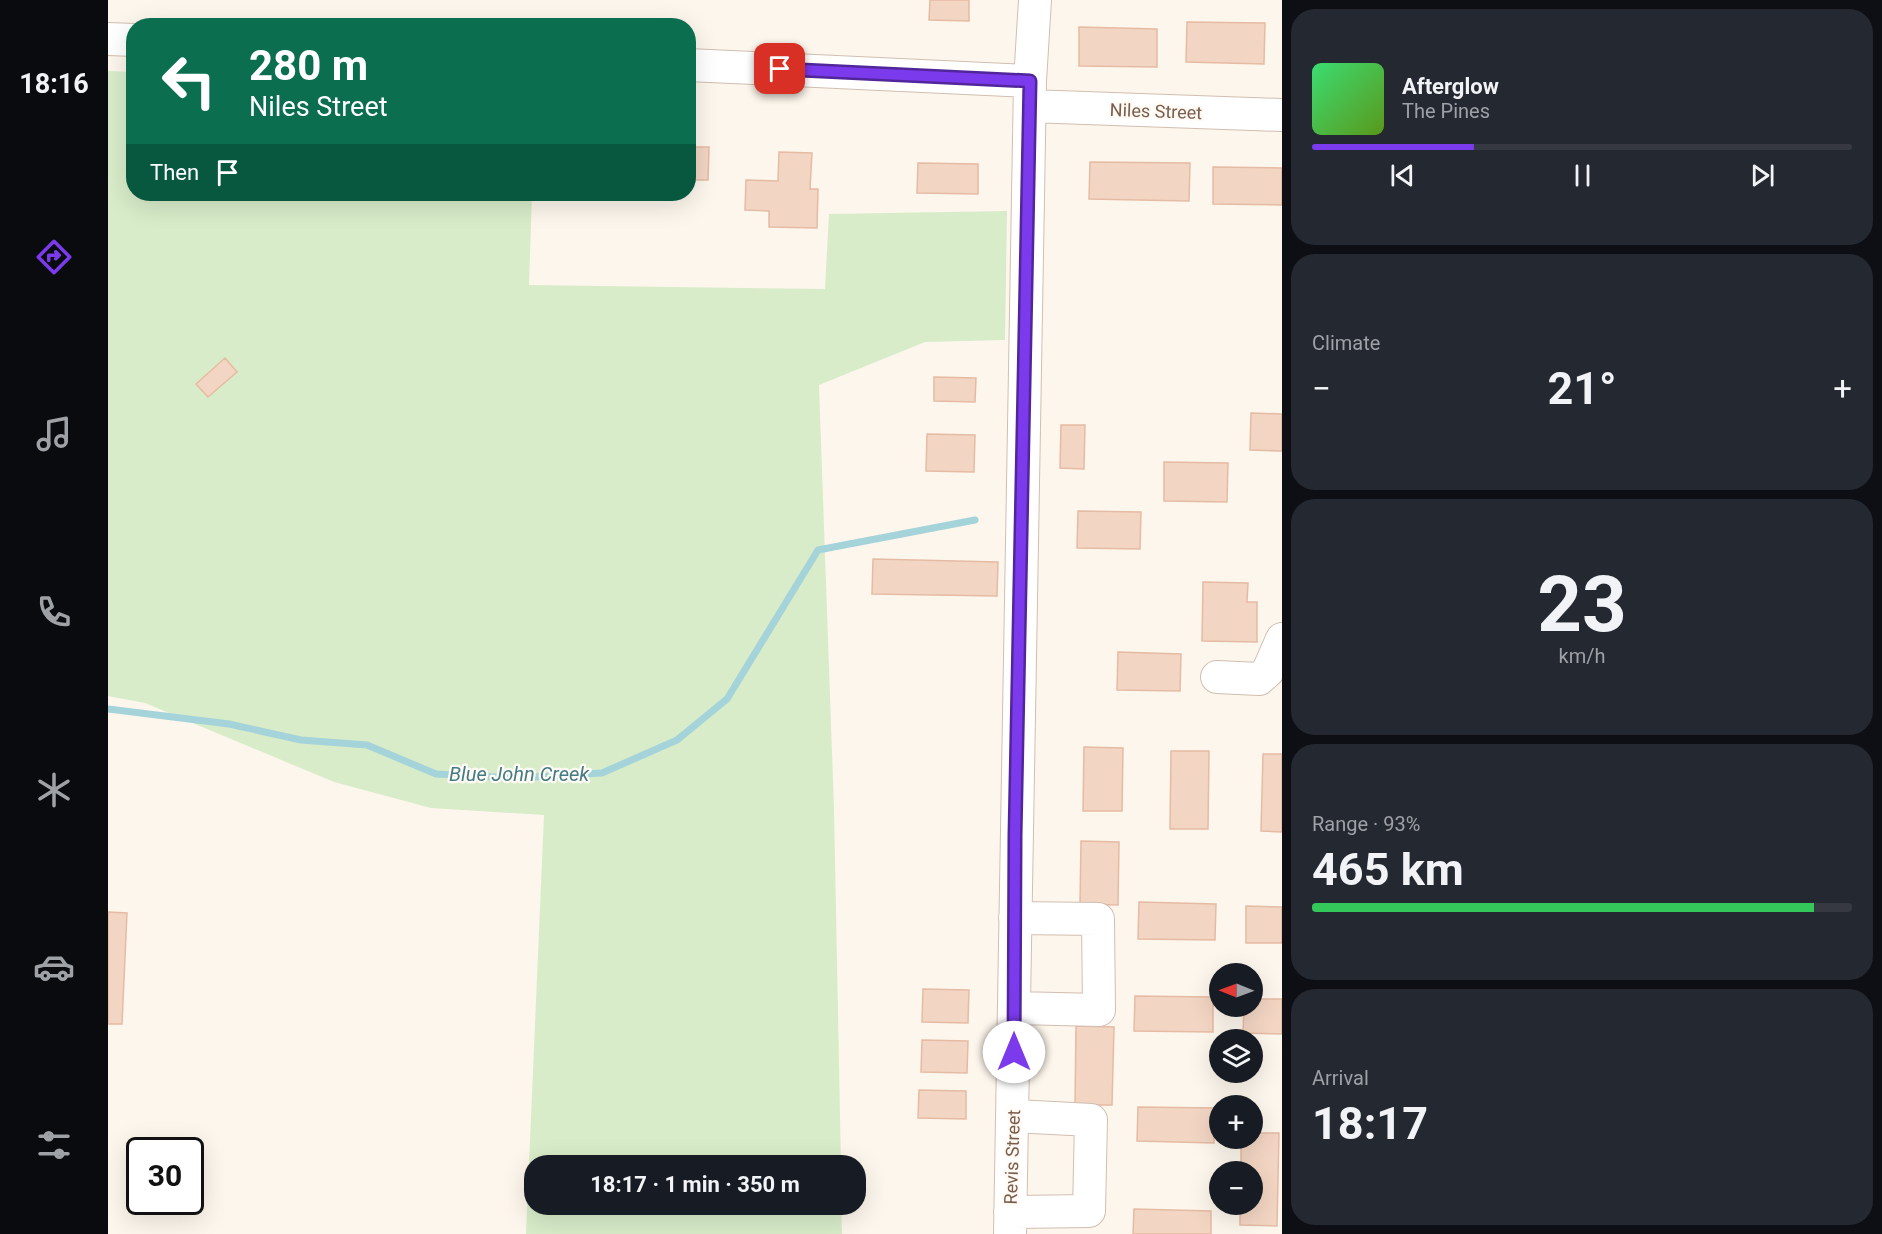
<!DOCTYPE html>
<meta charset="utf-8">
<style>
:root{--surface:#171b24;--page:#242831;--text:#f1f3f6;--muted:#9ea1a6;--line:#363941;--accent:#7c3aed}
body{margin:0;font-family:Roboto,sans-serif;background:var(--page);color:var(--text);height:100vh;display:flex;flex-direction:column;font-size:22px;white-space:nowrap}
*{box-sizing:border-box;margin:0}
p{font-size:20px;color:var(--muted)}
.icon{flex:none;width:33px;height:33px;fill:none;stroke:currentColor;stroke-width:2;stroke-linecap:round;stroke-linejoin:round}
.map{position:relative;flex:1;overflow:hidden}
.side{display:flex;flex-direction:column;gap:9px;padding:9px;background:#0d0f14;width:600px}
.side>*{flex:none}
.hud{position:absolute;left:18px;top:18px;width:570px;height:183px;border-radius:24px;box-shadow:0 6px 24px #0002;background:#0b6e4f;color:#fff;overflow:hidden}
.needle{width:39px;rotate:271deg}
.fabs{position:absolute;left:1101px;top:963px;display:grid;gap:12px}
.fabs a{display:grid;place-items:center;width:54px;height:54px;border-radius:50%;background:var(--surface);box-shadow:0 6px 24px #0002;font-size:30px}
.speed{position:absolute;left:18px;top:1137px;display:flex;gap:12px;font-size:30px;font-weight:700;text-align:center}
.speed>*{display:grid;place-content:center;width:78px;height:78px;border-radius:50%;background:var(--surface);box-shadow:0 6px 24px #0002;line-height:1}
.speed .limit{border:3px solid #111;border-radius:9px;background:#fff;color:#111}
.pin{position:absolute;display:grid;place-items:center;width:51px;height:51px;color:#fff;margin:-26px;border-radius:12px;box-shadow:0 3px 9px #0006}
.me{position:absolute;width:66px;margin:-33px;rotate:0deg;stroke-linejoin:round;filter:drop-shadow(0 0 4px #0008)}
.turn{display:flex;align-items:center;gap:21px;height:126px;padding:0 24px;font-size:27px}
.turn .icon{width:78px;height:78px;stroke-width:2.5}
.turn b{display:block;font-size:42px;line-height:51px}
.then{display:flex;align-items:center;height:57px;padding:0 24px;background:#0003;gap:12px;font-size:22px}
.big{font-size:45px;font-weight:700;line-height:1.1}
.side .tile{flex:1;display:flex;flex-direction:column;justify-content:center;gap:9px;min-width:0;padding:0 21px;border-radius:24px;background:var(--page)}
.side .dial{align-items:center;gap:0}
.dial b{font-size:78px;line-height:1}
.song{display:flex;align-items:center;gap:18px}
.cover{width:72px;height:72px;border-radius:9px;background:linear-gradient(135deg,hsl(140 70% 55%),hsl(90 70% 35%))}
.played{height:6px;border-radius:3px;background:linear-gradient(90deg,var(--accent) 30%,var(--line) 30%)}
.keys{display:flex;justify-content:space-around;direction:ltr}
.heat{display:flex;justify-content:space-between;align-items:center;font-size:33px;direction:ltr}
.charge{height:9px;border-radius:4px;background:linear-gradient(90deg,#34c759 93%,var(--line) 0)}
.trip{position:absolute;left:416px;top:1155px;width:342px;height:60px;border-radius:24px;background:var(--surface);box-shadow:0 6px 24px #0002;font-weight:700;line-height:60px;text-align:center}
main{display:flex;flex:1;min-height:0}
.tabs{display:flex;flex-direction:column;width:108px;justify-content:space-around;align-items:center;background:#090b0e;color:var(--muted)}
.tabs .icon{width:42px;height:42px}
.tabs .on{color:var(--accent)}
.tabs b{font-size:27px;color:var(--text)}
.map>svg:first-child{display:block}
</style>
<main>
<nav class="tabs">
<b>18:16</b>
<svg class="icon on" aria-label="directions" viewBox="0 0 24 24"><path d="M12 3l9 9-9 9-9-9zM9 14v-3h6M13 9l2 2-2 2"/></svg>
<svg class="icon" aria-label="music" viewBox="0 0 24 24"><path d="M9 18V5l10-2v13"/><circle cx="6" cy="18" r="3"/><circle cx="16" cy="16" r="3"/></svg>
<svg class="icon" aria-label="phone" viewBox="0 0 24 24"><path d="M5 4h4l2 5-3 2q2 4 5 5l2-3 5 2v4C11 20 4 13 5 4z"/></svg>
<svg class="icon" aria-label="climate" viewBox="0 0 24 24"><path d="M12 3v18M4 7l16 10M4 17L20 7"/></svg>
<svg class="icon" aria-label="car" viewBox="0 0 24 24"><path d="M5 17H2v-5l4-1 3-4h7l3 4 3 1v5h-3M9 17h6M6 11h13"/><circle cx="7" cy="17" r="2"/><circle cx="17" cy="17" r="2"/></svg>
<svg class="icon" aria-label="filters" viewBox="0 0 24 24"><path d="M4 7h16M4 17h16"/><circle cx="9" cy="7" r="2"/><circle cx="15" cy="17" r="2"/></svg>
</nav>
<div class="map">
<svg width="1174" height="1234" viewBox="0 0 1174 1234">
<rect width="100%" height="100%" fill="#fdf6ec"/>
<!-- green -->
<path fill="#d8ecc9" d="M 0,71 L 25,72 L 26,194 L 424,194 L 421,285 L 717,289 L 721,214 L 899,211 L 897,340 L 817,342 L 711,385 L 726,809 L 733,1165 L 426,1166 L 426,1204 L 733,1205 L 734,1234 L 418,1234 L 436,815 L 323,808 L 226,782 L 37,703 L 0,696 Z"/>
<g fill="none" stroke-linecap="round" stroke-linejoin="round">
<!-- stream -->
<path stroke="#a5d3da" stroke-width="7" d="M 0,709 L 121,724 L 193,740 L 259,745 L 328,774 L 407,778 L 494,773 L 569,740 L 619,699 L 710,550 L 867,520"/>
</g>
<!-- building -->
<path fill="#f3d5c3" stroke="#e6bba3" stroke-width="1.5" d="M 822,0 L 861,0 L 861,21 L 821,20 Z
M 1079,22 L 1157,23 L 1156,64 L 1078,62 Z
M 971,27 L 1049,29 L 1049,67 L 971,66 Z
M 580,147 L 601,147 L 600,180 L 580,180 Z
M 671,152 L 704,153 L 702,189 L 710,189 L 709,228 L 661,227 L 661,211 L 637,210 L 638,180 L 670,181 Z
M 982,162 L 1082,163 L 1081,201 L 981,199 Z
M 810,163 L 870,164 L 870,194 L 809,193 Z
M 1105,167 L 1174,168 L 1174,205 L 1105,204 Z
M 117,358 L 129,372 L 100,397 L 88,384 Z
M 826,377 L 868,378 L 867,402 L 826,401 Z
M 1143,413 L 1174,414 L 1174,451 L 1142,450 Z
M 953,425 L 977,425 L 976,469 L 952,468 Z
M 819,434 L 867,435 L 866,472 L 818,471 Z
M 1056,462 L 1120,463 L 1119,502 L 1056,501 Z
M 970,511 L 1033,512 L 1032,549 L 969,548 Z
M 765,559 L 890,562 L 889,596 L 764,594 Z
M 1095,582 L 1140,583 L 1139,602 L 1149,602 L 1149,642 L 1094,641 Z
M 1010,652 L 1073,654 L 1072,691 L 1009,690 Z
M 976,747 L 1015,748 L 1014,811 L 975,811 Z
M 1063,751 L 1101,751 L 1100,829 L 1062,829 Z
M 1155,754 L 1174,754 L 1174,832 L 1153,831 Z
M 973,841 L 1011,842 L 1010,905 L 972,904 Z
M 1031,902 L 1108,904 L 1107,940 L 1030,939 Z
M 1138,906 L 1174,907 L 1174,943 L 1138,943 Z
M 0,912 L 19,913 L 14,1024 L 0,1024 Z
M 815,989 L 861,990 L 860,1023 L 814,1022 Z
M 1027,996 L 1105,997 L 1105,1032 L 1026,1031 Z
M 1144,999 L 1174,999 L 1174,1034 L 1135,1033 L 1136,1006 L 1144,1006 Z
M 968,1026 L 1006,1027 L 1004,1105 L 967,1105 Z
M 814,1040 L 860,1041 L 859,1073 L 813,1072 Z
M 811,1090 L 858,1091 L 858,1119 L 810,1118 Z
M 1030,1107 L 1107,1108 L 1106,1143 L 1029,1141 Z
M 1144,1133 L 1171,1133 L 1169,1226 L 1132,1225 L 1132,1204 L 1144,1204 L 1144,1172 L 1133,1172 L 1133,1138 L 1144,1138 Z
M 1026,1209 L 1103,1211 L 1103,1234 L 1025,1234 Z"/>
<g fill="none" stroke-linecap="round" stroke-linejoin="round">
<!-- minor casing -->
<g stroke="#d1beb0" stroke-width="34">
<path id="minor" d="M 0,39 L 26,40
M 580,65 L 922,81
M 922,106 L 1174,115
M 1109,677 L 1151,679 L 1160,671 L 1174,639
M 906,1008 L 991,1010 L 990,919 L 907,918
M 902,1212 L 981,1211 L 983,1120 L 906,1116
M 902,1234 C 908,850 916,465 922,81 L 927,0"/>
</g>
<!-- minor -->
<use href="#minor" stroke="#fff" stroke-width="32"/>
</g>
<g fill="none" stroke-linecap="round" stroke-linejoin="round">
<!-- route casing -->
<g stroke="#51269a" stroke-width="15">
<path id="route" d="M 672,69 L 922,81 L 907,836 L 906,1052"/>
</g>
<!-- route -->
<use href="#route" stroke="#7c3aed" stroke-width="10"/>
</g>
<g text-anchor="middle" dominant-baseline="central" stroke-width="4.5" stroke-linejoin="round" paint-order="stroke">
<!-- street labels -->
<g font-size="18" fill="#7a5c4d" stroke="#fffaf3">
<text transform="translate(1048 111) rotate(2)">Niles Street</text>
<text transform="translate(904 1157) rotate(-88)">Revis Street</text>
</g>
<!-- water labels -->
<g font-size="20" font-style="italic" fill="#437c86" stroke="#fffaf3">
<text x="411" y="774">Blue John Creek</text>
</g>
</g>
</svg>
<div class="fabs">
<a><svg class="needle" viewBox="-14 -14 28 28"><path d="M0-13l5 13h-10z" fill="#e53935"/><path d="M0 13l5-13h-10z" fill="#9ea1a6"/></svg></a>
<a><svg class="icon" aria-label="layers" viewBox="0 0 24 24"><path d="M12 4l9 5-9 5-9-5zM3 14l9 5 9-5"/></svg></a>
<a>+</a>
<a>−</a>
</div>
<div class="speed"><div class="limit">30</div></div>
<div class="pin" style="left:672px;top:69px;background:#d93025"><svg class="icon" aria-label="arrive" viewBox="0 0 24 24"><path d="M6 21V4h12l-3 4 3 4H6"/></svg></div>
<svg class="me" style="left:906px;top:1052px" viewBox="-20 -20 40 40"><circle r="19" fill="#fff"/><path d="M0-13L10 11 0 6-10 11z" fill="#7c3aed"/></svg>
<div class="trip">18:17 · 1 min · 350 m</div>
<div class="hud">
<div class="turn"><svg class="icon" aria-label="left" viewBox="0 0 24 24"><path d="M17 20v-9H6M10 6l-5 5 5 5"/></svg><div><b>280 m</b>Niles Street</div></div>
<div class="then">Then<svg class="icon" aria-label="arrive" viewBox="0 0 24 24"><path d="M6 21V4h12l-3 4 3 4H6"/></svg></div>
</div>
</div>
<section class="side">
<div class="tile">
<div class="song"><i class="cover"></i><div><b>Afterglow</b><p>The Pines</p></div></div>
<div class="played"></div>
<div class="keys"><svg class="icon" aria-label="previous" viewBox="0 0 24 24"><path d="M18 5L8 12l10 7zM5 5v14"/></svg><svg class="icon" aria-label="pause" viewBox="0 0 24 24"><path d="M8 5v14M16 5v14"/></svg><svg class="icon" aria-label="next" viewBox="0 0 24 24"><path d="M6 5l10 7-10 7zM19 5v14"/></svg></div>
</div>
<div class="tile"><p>Climate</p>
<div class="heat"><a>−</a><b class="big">21°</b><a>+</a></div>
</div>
<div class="tile dial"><b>23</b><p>km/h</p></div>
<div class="tile"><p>Range · 93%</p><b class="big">465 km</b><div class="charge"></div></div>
<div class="tile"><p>Arrival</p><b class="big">18:17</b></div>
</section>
</main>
